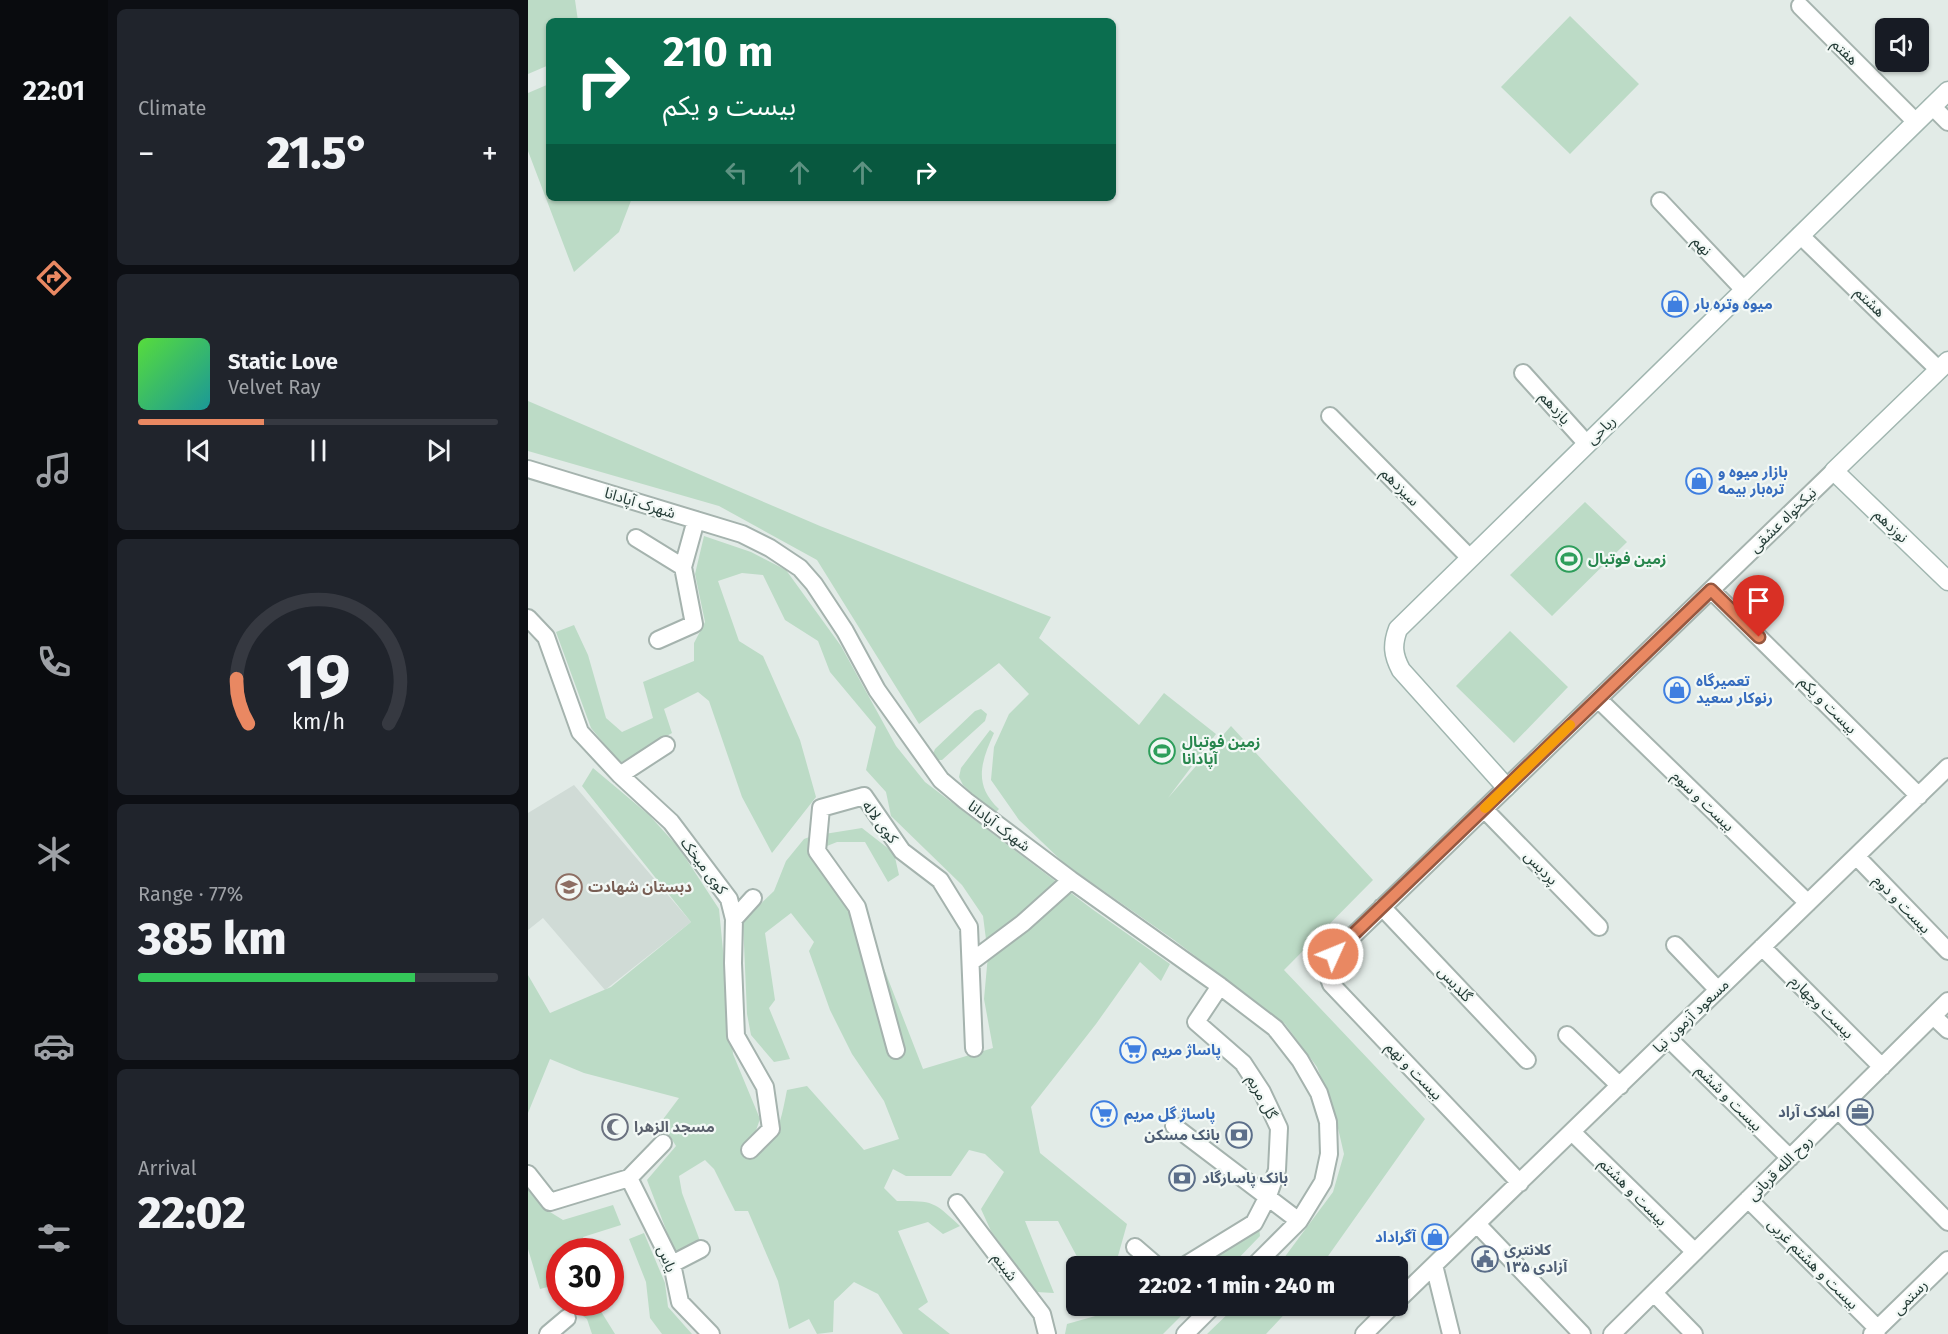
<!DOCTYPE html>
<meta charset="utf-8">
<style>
:root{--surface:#171b24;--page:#20242c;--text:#f1f3f6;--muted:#9ea1a6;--line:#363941;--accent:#e98862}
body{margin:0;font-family:"Fira Sans","Noto Sans Arabic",sans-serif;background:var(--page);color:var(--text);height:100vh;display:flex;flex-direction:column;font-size:22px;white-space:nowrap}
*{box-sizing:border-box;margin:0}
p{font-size:20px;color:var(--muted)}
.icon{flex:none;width:33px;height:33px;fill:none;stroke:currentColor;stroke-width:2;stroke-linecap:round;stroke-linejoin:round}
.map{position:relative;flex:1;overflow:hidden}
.side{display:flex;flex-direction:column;gap:9px;padding:9px;background:#0d0f14;width:420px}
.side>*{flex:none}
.guide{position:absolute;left:18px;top:18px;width:570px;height:183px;border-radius:9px;box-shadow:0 2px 4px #0004;background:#0b6e4f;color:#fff;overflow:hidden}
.buttons{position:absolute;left:1347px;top:18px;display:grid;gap:12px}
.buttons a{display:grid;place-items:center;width:54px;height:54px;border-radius:9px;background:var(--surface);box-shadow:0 2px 4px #0004;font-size:30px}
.speed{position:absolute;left:18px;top:1238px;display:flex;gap:12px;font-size:30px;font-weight:700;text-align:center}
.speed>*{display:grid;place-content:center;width:78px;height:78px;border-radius:50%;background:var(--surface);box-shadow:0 2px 4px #0004;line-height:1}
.speed .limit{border:9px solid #d22;background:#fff;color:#111}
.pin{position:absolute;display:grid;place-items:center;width:51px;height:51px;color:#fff;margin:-62px -26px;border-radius:50% 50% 50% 0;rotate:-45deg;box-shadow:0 0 6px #0007}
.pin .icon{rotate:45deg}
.me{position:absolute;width:66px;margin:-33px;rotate:46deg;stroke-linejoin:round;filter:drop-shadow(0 0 4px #0008)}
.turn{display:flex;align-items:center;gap:21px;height:126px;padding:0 18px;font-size:27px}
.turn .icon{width:78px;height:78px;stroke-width:2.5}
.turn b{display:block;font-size:42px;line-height:51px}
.lanes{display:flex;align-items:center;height:57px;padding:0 18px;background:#0003;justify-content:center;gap:30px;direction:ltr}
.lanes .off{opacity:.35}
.big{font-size:45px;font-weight:800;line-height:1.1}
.side .card{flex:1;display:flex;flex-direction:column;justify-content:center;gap:9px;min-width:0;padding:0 21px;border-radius:9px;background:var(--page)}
.side .dial{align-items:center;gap:0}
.dial svg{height:156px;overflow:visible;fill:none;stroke:var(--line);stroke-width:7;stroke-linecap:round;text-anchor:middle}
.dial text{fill:var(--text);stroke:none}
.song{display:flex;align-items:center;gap:18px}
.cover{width:72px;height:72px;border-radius:9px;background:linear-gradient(135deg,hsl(110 70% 55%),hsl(180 70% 35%))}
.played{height:6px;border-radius:3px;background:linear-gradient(90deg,var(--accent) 35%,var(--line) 35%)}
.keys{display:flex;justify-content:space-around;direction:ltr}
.heat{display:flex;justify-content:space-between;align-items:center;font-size:33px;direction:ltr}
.charge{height:9px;border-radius:4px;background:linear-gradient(90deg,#34c759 77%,var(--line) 0)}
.trip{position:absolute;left:538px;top:1256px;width:342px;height:60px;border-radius:9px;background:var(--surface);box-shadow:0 2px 4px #0004;font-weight:800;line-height:60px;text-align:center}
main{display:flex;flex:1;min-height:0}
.menu{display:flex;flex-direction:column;width:108px;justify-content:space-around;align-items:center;background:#090b0e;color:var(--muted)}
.menu .icon{width:42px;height:42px}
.menu .on{color:var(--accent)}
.menu b{font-size:27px;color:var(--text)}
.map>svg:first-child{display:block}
</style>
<main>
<nav class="menu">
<b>22:01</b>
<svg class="icon on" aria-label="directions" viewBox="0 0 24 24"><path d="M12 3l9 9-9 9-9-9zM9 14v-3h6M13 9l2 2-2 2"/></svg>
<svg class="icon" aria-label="music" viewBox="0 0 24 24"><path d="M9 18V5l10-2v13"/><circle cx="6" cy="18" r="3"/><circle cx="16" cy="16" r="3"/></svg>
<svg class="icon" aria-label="phone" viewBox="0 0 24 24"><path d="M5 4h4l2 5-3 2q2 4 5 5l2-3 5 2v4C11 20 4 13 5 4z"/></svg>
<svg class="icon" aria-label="climate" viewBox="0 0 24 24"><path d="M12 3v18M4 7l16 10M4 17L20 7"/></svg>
<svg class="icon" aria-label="car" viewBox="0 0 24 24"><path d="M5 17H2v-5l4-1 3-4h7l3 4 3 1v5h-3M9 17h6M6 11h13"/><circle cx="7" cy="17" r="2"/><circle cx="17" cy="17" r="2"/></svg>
<svg class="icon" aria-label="filters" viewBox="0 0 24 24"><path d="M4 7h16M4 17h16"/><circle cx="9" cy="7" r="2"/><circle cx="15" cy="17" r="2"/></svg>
</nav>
<section class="side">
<div class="card"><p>Climate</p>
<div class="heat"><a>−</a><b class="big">21.5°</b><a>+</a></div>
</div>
<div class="card">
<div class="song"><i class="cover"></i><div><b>Static Love</b><p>Velvet Ray</p></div></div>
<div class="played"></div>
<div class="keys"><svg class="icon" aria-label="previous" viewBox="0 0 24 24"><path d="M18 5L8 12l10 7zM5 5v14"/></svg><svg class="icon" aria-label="pause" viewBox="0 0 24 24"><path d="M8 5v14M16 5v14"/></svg><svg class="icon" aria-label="next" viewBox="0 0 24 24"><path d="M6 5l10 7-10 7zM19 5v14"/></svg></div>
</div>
<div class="card dial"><svg viewBox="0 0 100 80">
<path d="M14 69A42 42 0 1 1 86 69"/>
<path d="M14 69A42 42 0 0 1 8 46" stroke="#e98862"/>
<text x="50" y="56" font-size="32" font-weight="700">19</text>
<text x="50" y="72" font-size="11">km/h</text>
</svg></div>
<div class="card"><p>Range · 77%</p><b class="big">385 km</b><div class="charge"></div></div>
<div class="card"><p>Arrival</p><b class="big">22:02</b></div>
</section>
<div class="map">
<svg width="1420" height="1334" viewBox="0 0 1420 1334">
<rect width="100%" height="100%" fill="#e2ebe7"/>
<!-- built -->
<path fill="#d0dbd6" d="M 46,785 L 163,922 L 77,990 L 15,918 L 0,930 L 0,813 Z"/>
<!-- green -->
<path fill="#bcdbc6" d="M 0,0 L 47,0 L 50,21 L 21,21 L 21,65 L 0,74 Z
M 1042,16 L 1111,84 L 1042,154 L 973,87 Z
M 21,84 L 21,198 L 104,198 L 91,232 L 46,272 L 0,151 L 0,93 Z
M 0,401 L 292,526 L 523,617 L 511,638 L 611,725 L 636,693 L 688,734 L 640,798 L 703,726 L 845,880 L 756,970 L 897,1119 L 793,1266 L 750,1266 L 805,1192 L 816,1154 L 806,1111 L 789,1067 L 757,1024 L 646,940 L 537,864 L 491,820 L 463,780 L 466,747 L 481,714 L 501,694 L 471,663 L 391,724 L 289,560 L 191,506 L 0,451 Z
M 1057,502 L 1099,542 L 1024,616 L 982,575 Z
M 176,536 L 223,552 L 258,570 L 313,646 L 368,746 L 397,782 L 564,909 L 642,964 L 633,981 L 612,962 L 568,1024 L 503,1107 L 512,1153 L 599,1224 L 590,1256 L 603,1266 L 554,1266 L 530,1221 L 497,1221 L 526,1293 L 508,1292 L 463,1231 L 453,1209 L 476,1172 L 457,1154 L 441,1150 L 423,1176 L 378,1176 L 365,1169 L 356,1188 L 369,1201 C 406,1201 405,1201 432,1226 L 415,1234 L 400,1222 L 370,1231 L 400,1302 L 390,1309 L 422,1334 L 375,1334 L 350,1294 L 326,1282 L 306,1301 L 305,1332 L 289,1334 L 281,1319 L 261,1329 L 250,1281 L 220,1211 L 207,1211 L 186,1169 L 177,1160 L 151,1176 L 154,1193 L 172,1241 L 147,1253 L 119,1180 L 148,1146 L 133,1122 L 151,1098 L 56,1073 L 22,1059 L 0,1113 L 0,975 L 22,1013 L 83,987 L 163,922 L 54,786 L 65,768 L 121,815 L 151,848 L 191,909 L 205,1054 L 232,1119 L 225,1139 L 214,1156 C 248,1161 254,1114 259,1090 L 279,1086 L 336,1150 L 371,1139 L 356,1101 L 324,1054 L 302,1010 L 281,951 L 286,942 L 263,913 L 237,933 L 247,1000 L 241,1008 L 262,1059 L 246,1062 L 223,1035 L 219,1014 L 215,921 L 246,891 L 258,861 L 276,839 L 284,836 L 334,828 L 366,853 L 371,875 L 360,882 L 337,842 L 309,842 L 294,848 L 338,915 L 353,961 L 395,1069 L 465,1048 L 456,999 L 460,955 L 455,916 L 434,885 L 363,816 L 358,792 L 338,770 L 348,727 L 302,672 L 290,641 L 257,620 L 235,575 L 214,573 L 190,581 L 211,641 L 235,656 L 272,740 L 288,797 L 244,853 L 214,797 L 181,701 L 170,692 L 136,709 L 144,733 L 92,763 L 63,728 L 28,632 L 46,625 L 60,655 L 78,718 L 94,732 L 125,718 L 115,682 L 166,661 L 166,643 L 177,622 L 167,574 Z
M 982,631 L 1040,687 L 986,743 L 928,686 Z
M 453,709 L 459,714 L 457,721 L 414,760 L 407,760 L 404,756 L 407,749 L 447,711 Z
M 462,730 L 466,733 C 453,762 445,785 471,809 L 466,814 L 435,785 L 431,777 L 433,768 Z
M 0,1190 L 14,1207 L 35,1220 L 85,1205 L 93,1225 L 55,1237 L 60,1251 L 32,1251 L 31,1284 L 12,1289 L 0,1249 Z
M 731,1227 L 732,1236 L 703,1266 L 672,1266 Z
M 116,1233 L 137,1283 L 140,1307 L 164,1334 L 134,1334 L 122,1318 L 118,1282 L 101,1239 Z
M 41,1302 L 73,1302 L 74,1313 L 87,1334 L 64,1334 L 59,1319 L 45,1309 Z
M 574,1305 L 664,1305 L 635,1334 L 537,1334 L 539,1324 L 578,1313 Z
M 709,1305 L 765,1305 L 738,1334 L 679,1334 Z"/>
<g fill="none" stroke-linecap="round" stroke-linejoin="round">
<!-- street casing -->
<g stroke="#a5b3ae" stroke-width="20">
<path id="street" d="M 1272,6 L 1388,122
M 1404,106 L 1420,122
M 1132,201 L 1216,290
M 1272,235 L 1411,370
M 995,373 L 1059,444
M 802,416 L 942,558
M 0,469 L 214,534 L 242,548 L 272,568 L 286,584 L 317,631 L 349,690 L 413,780 L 438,801 L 543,880 L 692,986 L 747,1028 L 772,1060 L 791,1093 L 800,1122 L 801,1154 L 795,1182 L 771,1221 L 726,1266
M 108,538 L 155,567
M 1183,590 L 1391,796
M 0,618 L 18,637 L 52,732 L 92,775 L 143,822 L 201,899 L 206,919 L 205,963 L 208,1036 L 237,1087 L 243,1129 L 222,1150
M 130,640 L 166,624 L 155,567 L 168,520
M 1070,699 L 1280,903
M 92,775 L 138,745
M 956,809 L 1071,927
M 1328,856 L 1420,951
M 854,907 L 999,1060
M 206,919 L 225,898
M 1147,945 L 1190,990
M 1234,947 L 1354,1067
M 443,962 L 495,923 L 543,880
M 1405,1016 L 1420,1030
M 1039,1035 L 1092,1086
M 1140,1038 L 1262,1158
M 368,1050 L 329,907 L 289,851 L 293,808 L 336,796 L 374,851 L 412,880 L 441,927 L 446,1048
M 1310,1110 L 1420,1222
M 646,1126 L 771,1221
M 1044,1132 L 1167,1252
M 0,1174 L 22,1202 L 101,1178 L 135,1143
M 101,1178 L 144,1264 L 152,1302 L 183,1334
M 992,1183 L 803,984 L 799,973 L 801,959 L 1306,471
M 1220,1199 L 1350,1329
M 429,1203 L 514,1314 L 519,1334
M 949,1224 L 1054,1334
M 607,1247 L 629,1266
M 144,1264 L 173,1249
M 906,1265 L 923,1334
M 656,1266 L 726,1223 L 740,1196 L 749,1170 L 751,1128 L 734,1092 L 715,1063 L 668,1022 L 692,986
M 1126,1293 L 1166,1334
M 870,1300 L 1420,767
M 20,1334 L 39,1318
M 657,1334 L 686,1305
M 836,1334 L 865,1305
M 1084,1334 L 1420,1001
M 1344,1334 L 1420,1260"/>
</g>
<!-- secondary casing -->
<g stroke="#a1b6b0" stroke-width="21">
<path id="secondary" d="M 1420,361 L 1306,471 L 1420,581
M 978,787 L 873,670 C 865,655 864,645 870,629 L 1420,91"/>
</g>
<!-- street -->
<use href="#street" stroke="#fff" stroke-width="16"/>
<!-- secondary -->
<use href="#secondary" stroke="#fff" stroke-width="18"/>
</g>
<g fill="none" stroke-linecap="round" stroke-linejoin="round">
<!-- route casing -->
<g stroke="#975840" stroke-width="15">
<path id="route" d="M 805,954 L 1183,590 L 1231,637"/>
</g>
<!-- route -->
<use href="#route" stroke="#e98862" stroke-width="10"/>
<!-- slow -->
<path stroke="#f59e0b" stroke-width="10" d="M 957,808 L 1042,725"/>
</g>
<!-- icons -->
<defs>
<g id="shop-ring" transform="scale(1.35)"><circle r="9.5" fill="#f2f8f5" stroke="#3f7fe0" stroke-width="1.5"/><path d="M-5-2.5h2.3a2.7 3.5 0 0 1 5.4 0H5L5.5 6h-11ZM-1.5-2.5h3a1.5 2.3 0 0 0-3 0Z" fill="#3f7fe0"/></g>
<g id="stadium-ring" transform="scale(1.35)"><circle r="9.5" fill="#f2f8f5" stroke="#2e9e5b" stroke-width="1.5"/><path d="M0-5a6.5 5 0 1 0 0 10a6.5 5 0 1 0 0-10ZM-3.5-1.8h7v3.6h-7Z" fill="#2e9e5b"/></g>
<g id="school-ring" transform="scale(1.35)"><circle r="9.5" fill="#f2f8f5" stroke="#8d6e63" stroke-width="1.5"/><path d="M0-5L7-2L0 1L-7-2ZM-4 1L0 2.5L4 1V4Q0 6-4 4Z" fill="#8d6e63"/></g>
<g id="supermarket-ring" transform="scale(1.35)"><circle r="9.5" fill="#f2f8f5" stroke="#3f7fe0" stroke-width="1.5"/><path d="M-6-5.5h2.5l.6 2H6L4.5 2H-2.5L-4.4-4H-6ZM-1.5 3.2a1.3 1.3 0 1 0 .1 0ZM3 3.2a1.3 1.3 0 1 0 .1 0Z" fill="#3f7fe0"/></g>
<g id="office-ring" transform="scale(1.35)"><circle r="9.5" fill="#f2f8f5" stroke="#5c6f8a" stroke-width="1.5"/><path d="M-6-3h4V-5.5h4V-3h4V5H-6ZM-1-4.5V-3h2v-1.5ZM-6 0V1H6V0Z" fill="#5c6f8a"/></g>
<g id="mosque-ring" transform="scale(1.35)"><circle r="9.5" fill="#f2f8f5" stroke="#6b7280" stroke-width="1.5"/><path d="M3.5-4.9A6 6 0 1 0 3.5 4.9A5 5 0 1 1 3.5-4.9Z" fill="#6b7280"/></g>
<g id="bank-ring" transform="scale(1.35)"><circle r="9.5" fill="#f2f8f5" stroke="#5c6f8a" stroke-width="1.5"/><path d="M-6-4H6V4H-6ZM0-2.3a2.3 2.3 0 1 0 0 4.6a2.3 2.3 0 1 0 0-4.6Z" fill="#5c6f8a"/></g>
<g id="civic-ring" transform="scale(1.35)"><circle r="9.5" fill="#f2f8f5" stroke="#5c6f8a" stroke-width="1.5"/><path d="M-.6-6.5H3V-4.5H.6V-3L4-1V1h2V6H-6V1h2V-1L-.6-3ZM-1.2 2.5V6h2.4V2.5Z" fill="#5c6f8a"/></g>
</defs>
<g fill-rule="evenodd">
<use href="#shop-ring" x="1147" y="304"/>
<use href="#shop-ring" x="1171" y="481"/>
<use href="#stadium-ring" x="1041" y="559"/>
<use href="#shop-ring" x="1149" y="690"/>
<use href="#stadium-ring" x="634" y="751"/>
<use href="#school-ring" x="41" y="887"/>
<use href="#supermarket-ring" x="605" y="1050"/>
<use href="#office-ring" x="1332" y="1112"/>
<use href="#supermarket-ring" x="576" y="1114"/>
<use href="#mosque-ring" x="87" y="1127"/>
<use href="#bank-ring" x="711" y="1135"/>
<use href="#bank-ring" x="654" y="1178"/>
<use href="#shop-ring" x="907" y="1237"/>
<use href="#civic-ring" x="957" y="1259"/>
</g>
<g text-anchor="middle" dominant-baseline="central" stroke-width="4.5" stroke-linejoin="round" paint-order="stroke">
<!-- street labels -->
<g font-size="15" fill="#233b36" stroke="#f2f8f5">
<text transform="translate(1317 52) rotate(45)">هفتم</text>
<text transform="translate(1174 246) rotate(47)">نهم</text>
<text transform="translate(1342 302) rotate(44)">هشتم</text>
<text transform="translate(1027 408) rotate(48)">یازدهم</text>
<text transform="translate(1073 430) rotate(-44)">ریاحی</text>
<text transform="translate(872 487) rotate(45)">سیزدهم</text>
<text transform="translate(112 503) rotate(17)">شهرک آپادانا</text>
<text transform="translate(1255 520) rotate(-44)">نیکخواه عشقی</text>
<text transform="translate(1363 526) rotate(44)">نوزدهم</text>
<text transform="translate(1300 705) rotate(45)">بیست و یکم</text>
<text transform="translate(1175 801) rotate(44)">بیست و سوم</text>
<text transform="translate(352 822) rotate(53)">کوی لاله</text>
<text transform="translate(471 826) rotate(37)">شهرک آپادانا</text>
<text transform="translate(176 866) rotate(53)">کوی میخک</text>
<text transform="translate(1013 868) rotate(46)">پردیس</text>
<text transform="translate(1374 904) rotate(46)">بیست و دوم</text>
<text transform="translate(927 984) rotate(47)">گلدیس</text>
<text transform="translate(1294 1007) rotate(45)">بیست وچهارم</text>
<text transform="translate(1163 1016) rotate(-44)">مسعود آزمون نیا</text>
<text transform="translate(886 1071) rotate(46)">بیست و نهم</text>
<text transform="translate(734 1097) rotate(62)">گل مریم</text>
<text transform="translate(1201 1098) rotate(45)">بیست و ششم</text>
<text transform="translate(1252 1168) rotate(-45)">روح الله قربانی</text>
<text transform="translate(1105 1192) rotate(45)">بیست و هشتم</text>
<text transform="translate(139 1259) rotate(68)">یاس</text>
<text transform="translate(1285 1264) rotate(45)">بیست و هشتم غربی</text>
<text transform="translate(477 1267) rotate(53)">شبنم</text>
<text transform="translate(1382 1297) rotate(-45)">رستمی</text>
</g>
<!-- shop labels -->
<g font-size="15" font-weight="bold" fill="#366cbe" stroke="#f2f8f5" text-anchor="start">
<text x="1166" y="304">میوه وتره بار</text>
<text x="1190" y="472">بازار میوه و<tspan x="1190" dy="17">تره‌بار بیمه</tspan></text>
<text x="1168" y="681">تعمیرگاه<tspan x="1168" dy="17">رنوکار سعید</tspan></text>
<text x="624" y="1050">پاساژ مریم</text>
<text x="596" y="1114">پاساژ گل مریم</text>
<text x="888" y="1237" text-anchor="end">آگراداد</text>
</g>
<!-- leisure labels -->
<g font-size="15" font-weight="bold" fill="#27864d" stroke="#f2f8f5" text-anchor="start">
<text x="1060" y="559">زمین فوتبال</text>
<text x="654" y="742">زمین فوتبال<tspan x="654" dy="17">آپادانا</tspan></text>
</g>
<!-- education labels -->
<g font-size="15" font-weight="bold" fill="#785e54" stroke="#f2f8f5" text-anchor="start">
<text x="60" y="887">دبستان شهادت</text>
</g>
<!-- service labels -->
<g font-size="15" font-weight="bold" fill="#4e5e75" stroke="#f2f8f5" text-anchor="end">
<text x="1312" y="1112">املاک آراد</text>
<text x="692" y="1135">بانک مسکن</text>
<text x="674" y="1178" text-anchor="start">بانک پاسارگاد</text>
<text x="976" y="1250" text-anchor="start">کلانتری<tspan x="976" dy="17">۱۳۵ آزادی</tspan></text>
</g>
<!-- worship labels -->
<g font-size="15" font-weight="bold" fill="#5b616d" stroke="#f2f8f5" text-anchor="start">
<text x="106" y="1127">مسجد الزهرا</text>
</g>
</g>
</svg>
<div class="buttons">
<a><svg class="icon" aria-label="sound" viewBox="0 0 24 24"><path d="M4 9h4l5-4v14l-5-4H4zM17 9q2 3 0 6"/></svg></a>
</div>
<div class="speed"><div class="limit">30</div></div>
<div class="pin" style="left:1231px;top:637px;background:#d93025"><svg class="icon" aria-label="arrive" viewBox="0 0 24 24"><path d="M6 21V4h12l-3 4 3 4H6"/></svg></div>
<svg class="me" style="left:805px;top:954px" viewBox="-20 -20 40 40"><circle r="17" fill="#e98862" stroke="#fff" stroke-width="3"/><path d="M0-11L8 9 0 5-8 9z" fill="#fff"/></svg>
<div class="trip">22:02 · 1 min · 240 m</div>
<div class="guide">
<div class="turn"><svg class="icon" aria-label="right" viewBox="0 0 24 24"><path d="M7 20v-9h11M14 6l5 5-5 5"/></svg><div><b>210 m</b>بیست و یکم</div></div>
<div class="lanes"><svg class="icon off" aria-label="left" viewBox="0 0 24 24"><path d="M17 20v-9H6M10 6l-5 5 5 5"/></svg><svg class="icon off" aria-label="ahead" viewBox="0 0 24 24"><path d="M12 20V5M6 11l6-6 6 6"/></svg><svg class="icon off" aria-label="ahead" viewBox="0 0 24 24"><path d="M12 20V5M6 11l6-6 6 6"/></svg><svg class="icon" aria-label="right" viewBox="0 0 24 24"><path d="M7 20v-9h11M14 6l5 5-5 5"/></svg></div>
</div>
</div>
</main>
